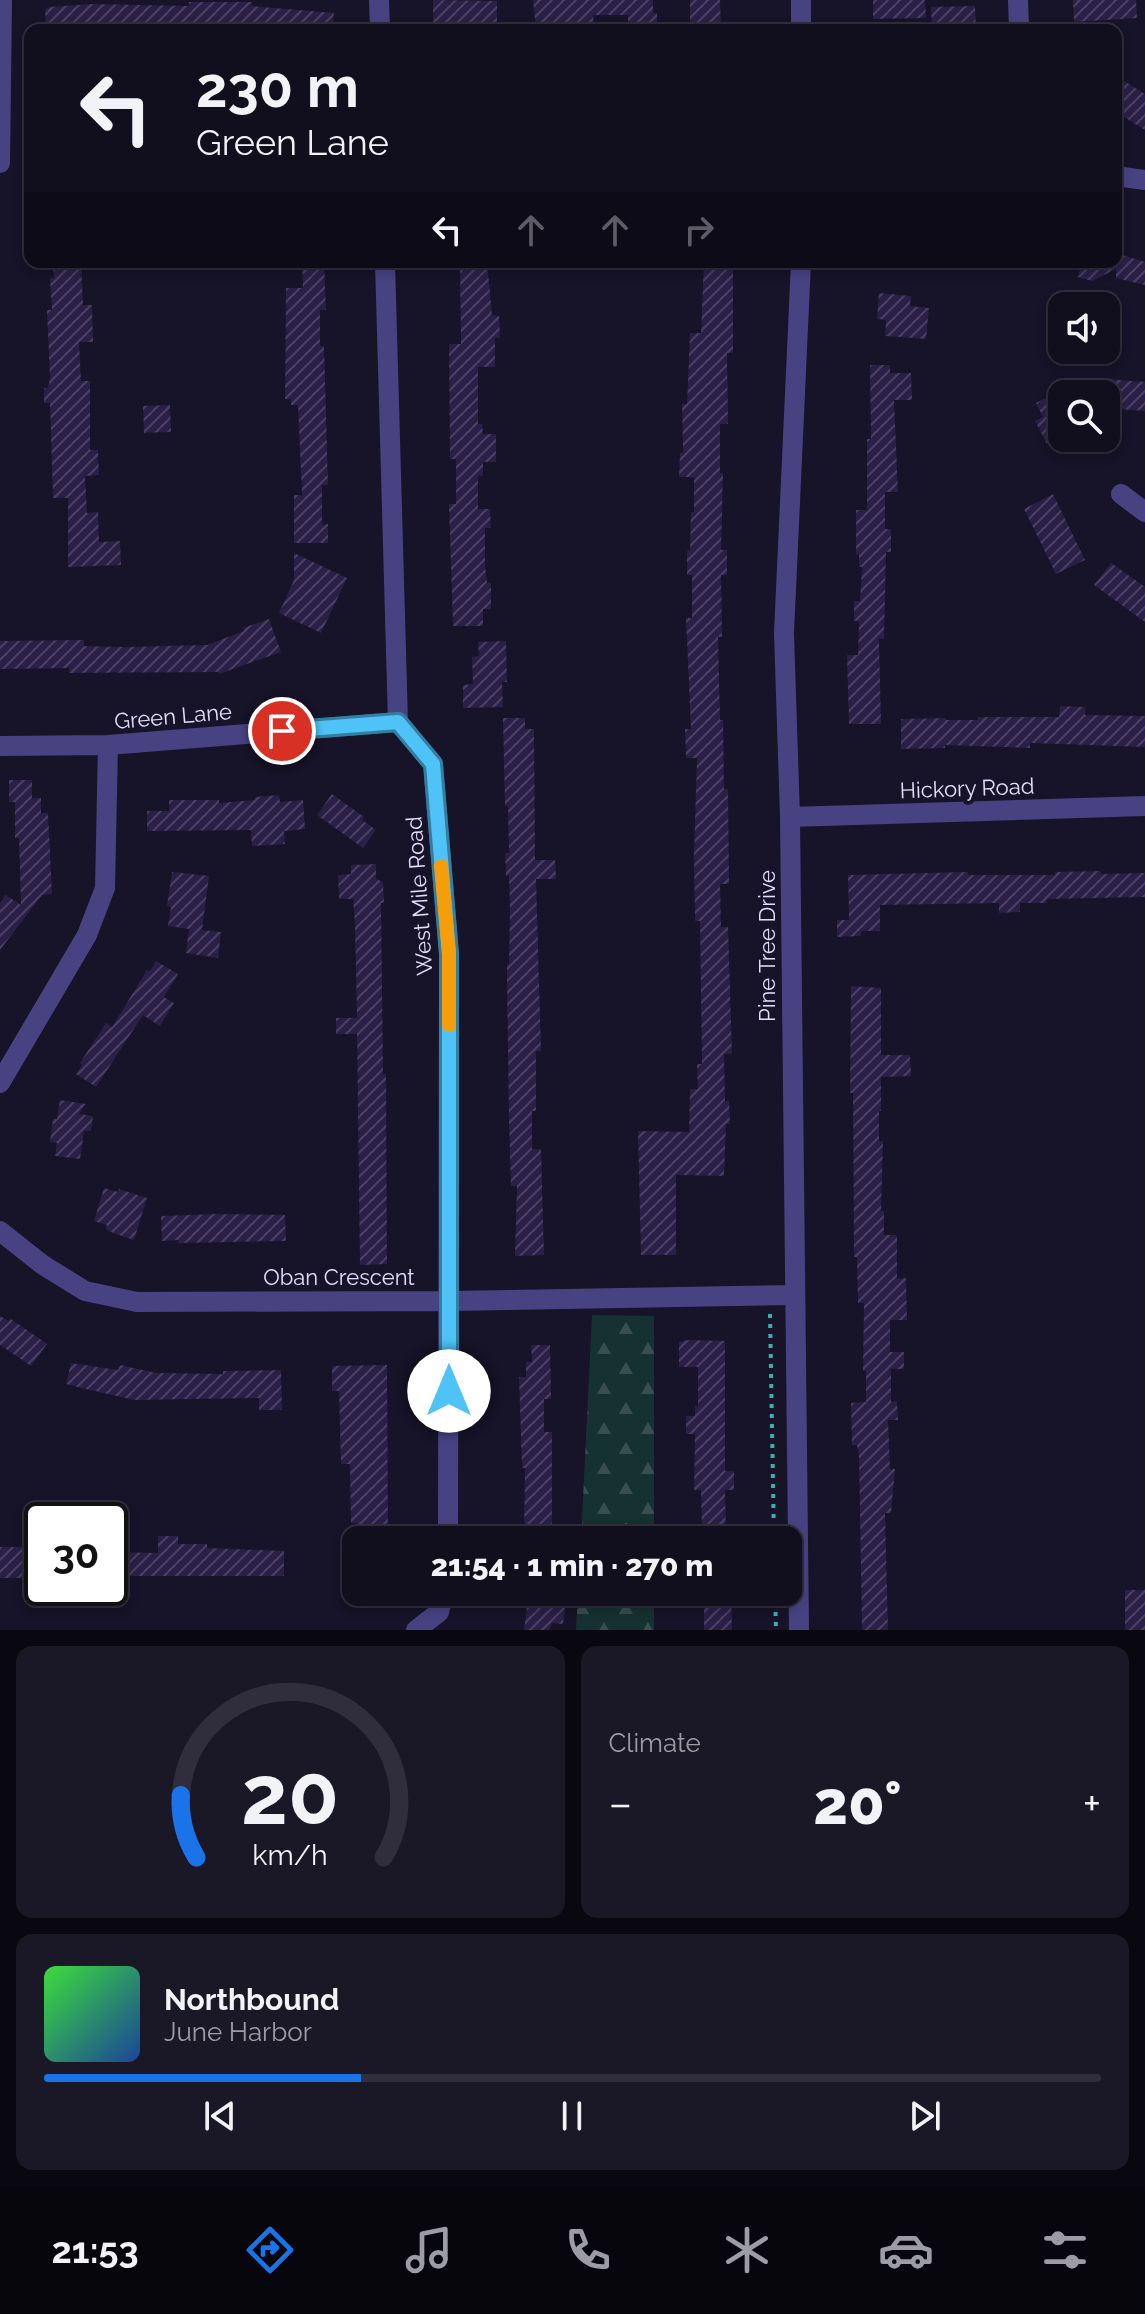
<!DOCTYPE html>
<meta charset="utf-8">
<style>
:root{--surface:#110e1e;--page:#1a1727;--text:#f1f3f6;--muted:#9c9ca4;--line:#302e3c;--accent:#1a73e8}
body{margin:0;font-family:Raleway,sans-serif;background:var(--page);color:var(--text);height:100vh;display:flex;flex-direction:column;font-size:30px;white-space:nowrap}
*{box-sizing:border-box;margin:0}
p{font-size:26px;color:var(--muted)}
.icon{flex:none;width:44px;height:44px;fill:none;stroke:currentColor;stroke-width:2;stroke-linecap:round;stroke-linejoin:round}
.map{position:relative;height:1630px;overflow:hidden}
.side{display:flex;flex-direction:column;gap:16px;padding:16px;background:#090810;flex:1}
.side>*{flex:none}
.top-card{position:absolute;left:24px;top:24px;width:1098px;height:244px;border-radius:16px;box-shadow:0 4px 12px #0003,0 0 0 2px var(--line);background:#110e1e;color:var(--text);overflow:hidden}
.fabs{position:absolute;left:1048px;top:292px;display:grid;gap:16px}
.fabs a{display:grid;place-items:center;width:72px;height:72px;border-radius:16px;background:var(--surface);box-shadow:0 4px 12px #0003,0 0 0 2px var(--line);font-size:40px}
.speed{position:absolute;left:24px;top:1502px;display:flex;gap:16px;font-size:40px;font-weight:700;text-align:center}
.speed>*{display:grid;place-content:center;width:104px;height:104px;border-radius:50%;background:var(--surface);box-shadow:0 4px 12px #0003,0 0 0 2px var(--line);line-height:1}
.speed .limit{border:4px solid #111;border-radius:12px;background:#fff;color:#111}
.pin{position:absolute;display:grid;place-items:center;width:68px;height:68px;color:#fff;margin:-34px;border:4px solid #fff;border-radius:50%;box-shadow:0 2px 8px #0007}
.me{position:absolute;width:88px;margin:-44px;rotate:0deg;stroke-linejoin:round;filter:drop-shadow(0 0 6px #0008)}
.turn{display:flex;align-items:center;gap:28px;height:168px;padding:0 40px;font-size:36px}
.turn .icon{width:104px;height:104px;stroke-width:2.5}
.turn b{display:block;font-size:56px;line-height:68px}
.lanes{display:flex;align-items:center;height:76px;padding:0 40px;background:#0003;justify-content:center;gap:40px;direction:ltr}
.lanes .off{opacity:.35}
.big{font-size:60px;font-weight:800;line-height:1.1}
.side .card{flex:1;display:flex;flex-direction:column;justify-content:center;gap:12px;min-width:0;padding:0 28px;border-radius:16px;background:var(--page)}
.side .dial{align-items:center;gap:0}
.dial svg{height:208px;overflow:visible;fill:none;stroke:var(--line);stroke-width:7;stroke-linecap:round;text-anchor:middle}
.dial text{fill:var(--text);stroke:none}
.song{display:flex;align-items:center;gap:24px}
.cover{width:96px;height:96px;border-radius:12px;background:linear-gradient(135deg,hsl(120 70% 55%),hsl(220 70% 35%))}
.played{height:8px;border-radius:4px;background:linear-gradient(90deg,var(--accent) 30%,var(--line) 30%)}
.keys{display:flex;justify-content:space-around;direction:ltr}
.heat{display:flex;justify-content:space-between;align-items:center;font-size:44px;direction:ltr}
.side .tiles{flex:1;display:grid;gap:16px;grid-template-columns:1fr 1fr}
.card:last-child{grid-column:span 2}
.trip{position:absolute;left:342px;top:1526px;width:460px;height:80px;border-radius:16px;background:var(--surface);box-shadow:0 4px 12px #0003,0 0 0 2px var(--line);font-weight:800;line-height:80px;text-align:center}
.tabs{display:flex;height:128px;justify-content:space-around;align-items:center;background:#07060c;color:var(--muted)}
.tabs .icon{width:56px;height:56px}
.tabs .current{color:var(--accent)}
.tabs b{font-size:36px;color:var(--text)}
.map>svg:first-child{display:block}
</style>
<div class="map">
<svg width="1145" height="1630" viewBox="0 0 1145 1630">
<defs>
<pattern id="forest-firs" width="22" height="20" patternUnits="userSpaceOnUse" patternTransform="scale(2)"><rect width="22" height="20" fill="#163131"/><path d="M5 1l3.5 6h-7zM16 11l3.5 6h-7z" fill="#384e50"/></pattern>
<pattern id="building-hatch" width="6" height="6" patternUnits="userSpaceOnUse" patternTransform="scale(2)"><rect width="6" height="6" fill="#2a2047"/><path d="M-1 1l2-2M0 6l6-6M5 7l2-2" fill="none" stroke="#494062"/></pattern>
</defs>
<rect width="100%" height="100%" fill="#171328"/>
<!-- forest -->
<path fill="url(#forest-firs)" d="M 592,1315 L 654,1316 L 654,1540 L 581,1540 Z
M 578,1592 L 654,1592 L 654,1630 L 576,1630 Z"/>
<!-- building -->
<path fill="url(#building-hatch)" d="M 433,0 L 497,1 L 497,25 L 468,24 L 468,30 L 433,30 Z
M 533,0 L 653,0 L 653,13 L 657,13 L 657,30 L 628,30 L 628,15 L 593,15 L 594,25 L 536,27 Z
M 690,0 L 720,0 L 721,30 L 690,30 Z
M 873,0 L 925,0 L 926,18 L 873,19 Z
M 1073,0 L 1136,0 L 1137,18 L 1074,22 Z
M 189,2 L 252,2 L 252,6 L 334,13 L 332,30 L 46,30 L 45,10 L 49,7 L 93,4 L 189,6 Z
M 975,6 L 976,30 L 932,30 L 931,7 Z
M 1116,76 L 1145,94 L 1145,130 L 1116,112 Z
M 1116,253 L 1145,262 L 1145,285 L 1116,278 L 1116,269 L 1092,281 L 1078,277 L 1082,262 L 1116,262 Z
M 53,262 L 81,262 L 83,305 L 92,305 L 93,342 L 79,342 L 81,381 L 90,381 L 90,450 L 98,450 L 99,475 L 85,476 L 87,513 L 98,512 L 99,542 L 120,541 L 121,565 L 68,567 L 68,498 L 53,498 L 50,403 L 44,403 L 44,388 L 48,388 L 50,378 L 47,310 L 52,310 L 50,278 L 54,278 Z
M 302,262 L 324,262 L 326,310 L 320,310 L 320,346 L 324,346 L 328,485 L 322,485 L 322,525 L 328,524 L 328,543 L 294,543 L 294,495 L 302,495 L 298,405 L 291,405 L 291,399 L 285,399 L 286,288 L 303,288 Z
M 460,262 L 487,262 L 492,315 L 499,316 L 500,338 L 495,338 L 495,367 L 478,367 L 478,424 L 482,424 L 483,434 L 496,434 L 496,462 L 483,462 L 483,476 L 478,476 L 478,509 L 490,509 L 491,528 L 485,528 L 485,566 L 487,583 L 491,583 L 491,609 L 483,609 L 483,626 L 453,626 L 449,504 L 456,504 L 456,459 L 450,459 L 449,344 L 461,344 Z
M 704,262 L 733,262 L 733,353 L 727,353 L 728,424 L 720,424 L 720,473 L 723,473 L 721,550 L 727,550 L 727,575 L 721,575 L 722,637 L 718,637 L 720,720 L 723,720 L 724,789 L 728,789 L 729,884 L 720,884 L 721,927 L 728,927 L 732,1054 L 724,1054 L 725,1101 L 729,1101 L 730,1124 L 726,1124 L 724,1176 L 676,1175 L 676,1255 L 641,1255 L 638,1131 L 689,1132 L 690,1089 L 698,1089 L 697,1064 L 702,1064 L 700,921 L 695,921 L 694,857 L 697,758 L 686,758 L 685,729 L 691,729 L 686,618 L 692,618 L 692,575 L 687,575 L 687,551 L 690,550 L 691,512 L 694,512 L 694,477 L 679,477 L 680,453 L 683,453 L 682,404 L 687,404 L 690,333 L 701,333 Z
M 879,293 L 911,296 L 910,306 L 929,308 L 926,339 L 885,336 L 886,320 L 877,319 Z
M 870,365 L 890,365 L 890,373 L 911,373 L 912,400 L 894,400 L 898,492 L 885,492 L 885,529 L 891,529 L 891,552 L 886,552 L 884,639 L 879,639 L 881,724 L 849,724 L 847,655 L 858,655 L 859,621 L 854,621 L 854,601 L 860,601 L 862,567 L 859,567 L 859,554 L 856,555 L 856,510 L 867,510 L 867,439 L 871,439 Z
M 1107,379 L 1145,382 L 1145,411 L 1106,408 Z
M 1062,390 L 1062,436 L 1047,444 L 1035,421 L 1043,417 L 1036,403 Z
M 170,405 L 171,432 L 144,433 L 143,406 Z
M 1053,494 L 1085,560 L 1056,574 L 1024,509 Z
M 294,553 L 347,578 L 321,633 L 279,613 L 294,580 Z
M 1111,563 L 1145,587 L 1145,622 L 1094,585 Z
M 269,619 L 281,652 L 219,674 L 219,672 L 69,673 L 69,668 L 0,669 L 0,641 L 84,640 L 84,646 L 125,647 L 207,645 L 244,631 L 243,628 Z
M 506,641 L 507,682 L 502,682 L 503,707 L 463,708 L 463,685 L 473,684 L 472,657 L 479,656 L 478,642 Z
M 1060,706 L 1085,707 L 1085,715 L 1145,716 L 1145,747 L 1030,743 L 1030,748 L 945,745 L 945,748 L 901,749 L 901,719 L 946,718 L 946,720 L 978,720 L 978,717 L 1059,717 Z
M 503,718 L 525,718 L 525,729 L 534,729 L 535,860 L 555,860 L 556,879 L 536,879 L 541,1051 L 536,1051 L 536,1111 L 532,1111 L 532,1149 L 541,1149 L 544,1255 L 515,1256 L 517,1186 L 511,1186 L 509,1120 L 507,981 L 507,964 L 509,964 L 510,909 L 509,876 L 506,876 L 505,853 L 509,853 L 508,806 L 505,806 Z
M 9,780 L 32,780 L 32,798 L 41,798 L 41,813 L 48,813 L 52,894 L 42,895 L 0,950 L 0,903 L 6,895 L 21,905 L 19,838 L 15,838 L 15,802 L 9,802 Z
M 332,794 L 364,817 L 362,820 L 376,830 L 363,848 L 317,815 Z
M 279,795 L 280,802 L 303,800 L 305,829 L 284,831 L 285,844 L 252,846 L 251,830 L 147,831 L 147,811 L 169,811 L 169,800 L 219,800 L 219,803 L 255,800 L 255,797 Z
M 376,864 L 376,879 L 383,882 L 384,903 L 381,903 L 383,1074 L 386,1074 L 387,1264 L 360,1265 L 357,1034 L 336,1034 L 336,1018 L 357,1018 L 355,924 L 353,899 L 339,899 L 338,875 L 351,874 L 351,865 Z
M 1101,871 L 1101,874 L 1145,873 L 1145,897 L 1047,899 L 1047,903 L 1020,903 L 1020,912 L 999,913 L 999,903 L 880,905 L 880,931 L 861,931 L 861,936 L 837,937 L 837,920 L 849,920 L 848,875 L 968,872 L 968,875 L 1055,875 L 1055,872 Z
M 172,872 L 209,876 L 202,930 L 221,932 L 218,958 L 186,953 L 189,929 L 168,926 L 171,907 L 167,906 Z
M 156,961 L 178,974 L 164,997 L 174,1003 L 160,1026 L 143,1015 L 96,1087 L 76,1074 L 82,1065 L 80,1063 L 106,1023 L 112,1027 L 147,970 L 150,971 Z
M 851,986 L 881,988 L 881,1055 L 910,1055 L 911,1076 L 881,1077 L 881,1111 L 879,1111 L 879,1141 L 883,1141 L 881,1211 L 884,1211 L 884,1235 L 897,1235 L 897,1279 L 906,1278 L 907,1320 L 890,1320 L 890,1352 L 904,1352 L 904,1369 L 891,1369 L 891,1402 L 897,1401 L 898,1420 L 888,1420 L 890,1469 L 895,1469 L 891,1513 L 885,1513 L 888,1630 L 862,1630 L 859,1456 L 857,1445 L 852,1445 L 851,1403 L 866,1402 L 866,1371 L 863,1371 L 864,1303 L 858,1303 L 857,1257 L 854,1257 L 853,1093 L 850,1093 Z
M 60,1100 L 86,1104 L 79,1114 L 93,1116 L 91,1131 L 84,1131 L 80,1159 L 55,1156 L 57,1143 L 50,1142 L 53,1119 L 57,1119 Z
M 104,1188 L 118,1192 L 119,1189 L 147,1198 L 134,1240 L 113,1233 L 106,1229 L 107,1225 L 94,1221 Z
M 215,1214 L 285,1215 L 286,1241 L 178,1243 L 179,1240 L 162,1241 L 161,1216 Z
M 0,1316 L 8,1321 L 11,1319 L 47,1344 L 31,1366 L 0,1345 Z
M 688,1340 L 725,1341 L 725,1471 L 734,1471 L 734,1490 L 725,1490 L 726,1531 L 702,1532 L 701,1490 L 694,1490 L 695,1434 L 686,1434 L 686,1416 L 695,1416 L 695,1406 L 698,1406 L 698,1367 L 679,1367 L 679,1342 Z
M 531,1345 L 550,1345 L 551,1399 L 544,1399 L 544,1432 L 552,1432 L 552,1540 L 528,1540 L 528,1537 L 524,1537 L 525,1468 L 522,1468 L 519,1377 L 526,1377 L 526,1362 L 532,1362 Z
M 71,1363 L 118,1370 L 120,1365 L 156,1373 L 223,1374 L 223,1371 L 281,1370 L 282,1410 L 259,1410 L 259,1398 L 134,1400 L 86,1389 L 66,1384 Z
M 387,1365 L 388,1536 L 357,1536 L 357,1523 L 351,1523 L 350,1464 L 341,1464 L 339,1391 L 332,1391 L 332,1366 Z
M 158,1536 L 178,1536 L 178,1544 L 207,1544 L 207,1548 L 284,1551 L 284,1576 L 110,1576 L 110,1552 L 158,1553 Z
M 0,1547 L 42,1547 L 42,1578 L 0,1578 Z
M 1125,1590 L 1145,1590 L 1145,1630 L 1125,1630 Z
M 529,1592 L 567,1595 L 563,1624 L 552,1623 L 549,1630 L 524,1630 Z
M 704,1592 L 731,1592 L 732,1630 L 704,1630 Z"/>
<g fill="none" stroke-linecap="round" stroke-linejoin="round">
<!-- path -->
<path stroke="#3cb0b0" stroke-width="4" stroke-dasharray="4 6" stroke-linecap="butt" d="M 770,1314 L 774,1540
M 775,1592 L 776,1630"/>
<!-- minor -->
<path stroke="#484282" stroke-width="20" d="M 379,0 L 380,30
M 801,0 L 801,30
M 1018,0 L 1019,30
M 0,163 L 2,0
M 1116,176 L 1145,180
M 385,262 L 398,722 L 433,764 L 449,954 L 448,1540
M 1121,494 L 1145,512
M 0,746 L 108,745 L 398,722
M 790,817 L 1145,806
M 0,1083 L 87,935 L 105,888 L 108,745
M 0,1231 L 43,1265 L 85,1291 L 137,1302 L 449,1301 L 794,1295
M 416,1630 L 439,1612 L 444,1592
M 799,1630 L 790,817 L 784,633 L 801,262"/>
</g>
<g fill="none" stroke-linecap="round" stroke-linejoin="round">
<!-- route casing -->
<g stroke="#337fa1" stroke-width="20">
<path id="route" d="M 282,731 L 398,722 L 433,764 L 449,954 L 449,1391"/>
</g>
<!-- route -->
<use href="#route" stroke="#4fc3f7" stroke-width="14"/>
<!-- slow -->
<path stroke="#f59e0b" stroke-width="14" d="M 441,866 L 449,954 L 449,1025"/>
</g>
<g text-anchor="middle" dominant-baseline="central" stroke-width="8" stroke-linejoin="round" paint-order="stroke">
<!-- street labels -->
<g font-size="22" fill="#e2ddfc" stroke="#171328">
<text transform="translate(173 716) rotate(-5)">Green Lane</text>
<text transform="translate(967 788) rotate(-2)">Hickory Road</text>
<text transform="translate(419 896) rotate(-94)">West Mile Road</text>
<text transform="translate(767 946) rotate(-90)">Pine Tree Drive</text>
<text x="339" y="1277">Oban Crescent</text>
</g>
</g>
</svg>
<div class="fabs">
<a><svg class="icon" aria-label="sound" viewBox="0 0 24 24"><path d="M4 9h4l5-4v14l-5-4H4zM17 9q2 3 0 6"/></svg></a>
<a><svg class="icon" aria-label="search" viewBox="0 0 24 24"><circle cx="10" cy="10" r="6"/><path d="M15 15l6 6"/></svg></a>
</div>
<div class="speed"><div class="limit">30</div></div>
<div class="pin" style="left:282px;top:731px;background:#d93025"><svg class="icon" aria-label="arrive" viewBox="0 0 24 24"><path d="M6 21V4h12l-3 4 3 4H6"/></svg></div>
<svg class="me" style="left:449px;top:1391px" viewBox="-20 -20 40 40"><circle r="19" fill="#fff"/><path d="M0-13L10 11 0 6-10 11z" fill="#4fc3f7"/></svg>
<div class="trip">21:54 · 1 min · 270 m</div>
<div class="top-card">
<div class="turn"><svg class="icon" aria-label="left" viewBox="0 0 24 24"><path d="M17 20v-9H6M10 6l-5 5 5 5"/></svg><div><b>230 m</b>Green Lane</div></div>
<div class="lanes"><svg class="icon" aria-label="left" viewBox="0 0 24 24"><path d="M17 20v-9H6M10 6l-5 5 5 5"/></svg><svg class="icon off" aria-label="ahead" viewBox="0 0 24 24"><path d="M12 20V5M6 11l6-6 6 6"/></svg><svg class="icon off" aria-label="ahead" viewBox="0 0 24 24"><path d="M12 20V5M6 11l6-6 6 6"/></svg><svg class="icon off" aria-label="right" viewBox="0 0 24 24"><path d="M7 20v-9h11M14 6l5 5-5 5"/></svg></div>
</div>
</div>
<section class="side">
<div class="tiles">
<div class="card dial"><svg viewBox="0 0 100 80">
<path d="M14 69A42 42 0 1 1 86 69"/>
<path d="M14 69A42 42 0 0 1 8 45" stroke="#1a73e8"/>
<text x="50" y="56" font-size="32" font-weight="700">20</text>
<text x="50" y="72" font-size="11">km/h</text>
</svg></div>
<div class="card"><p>Climate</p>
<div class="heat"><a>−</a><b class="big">20°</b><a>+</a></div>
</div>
<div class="card">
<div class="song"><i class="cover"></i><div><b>Northbound</b><p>June Harbor</p></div></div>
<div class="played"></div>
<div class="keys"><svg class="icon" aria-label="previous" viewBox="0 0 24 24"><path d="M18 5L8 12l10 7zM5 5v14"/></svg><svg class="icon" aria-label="pause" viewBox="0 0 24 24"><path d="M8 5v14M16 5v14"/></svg><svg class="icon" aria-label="next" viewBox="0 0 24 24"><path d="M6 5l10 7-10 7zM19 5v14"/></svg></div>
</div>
</div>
</section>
<nav class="tabs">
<b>21:53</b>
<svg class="icon current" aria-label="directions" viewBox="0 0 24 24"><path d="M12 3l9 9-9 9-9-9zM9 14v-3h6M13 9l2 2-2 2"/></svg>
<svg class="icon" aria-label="music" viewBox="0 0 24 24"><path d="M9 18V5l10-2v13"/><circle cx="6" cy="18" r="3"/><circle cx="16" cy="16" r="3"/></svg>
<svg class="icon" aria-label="phone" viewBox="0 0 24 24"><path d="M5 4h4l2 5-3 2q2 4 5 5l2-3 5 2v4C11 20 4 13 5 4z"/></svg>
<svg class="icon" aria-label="climate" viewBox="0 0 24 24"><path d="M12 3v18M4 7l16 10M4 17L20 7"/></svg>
<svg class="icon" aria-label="car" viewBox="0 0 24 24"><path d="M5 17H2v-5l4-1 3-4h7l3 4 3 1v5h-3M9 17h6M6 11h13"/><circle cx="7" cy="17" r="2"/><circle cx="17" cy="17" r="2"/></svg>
<svg class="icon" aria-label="filters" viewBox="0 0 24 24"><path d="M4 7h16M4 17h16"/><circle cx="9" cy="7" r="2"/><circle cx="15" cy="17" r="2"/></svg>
</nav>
